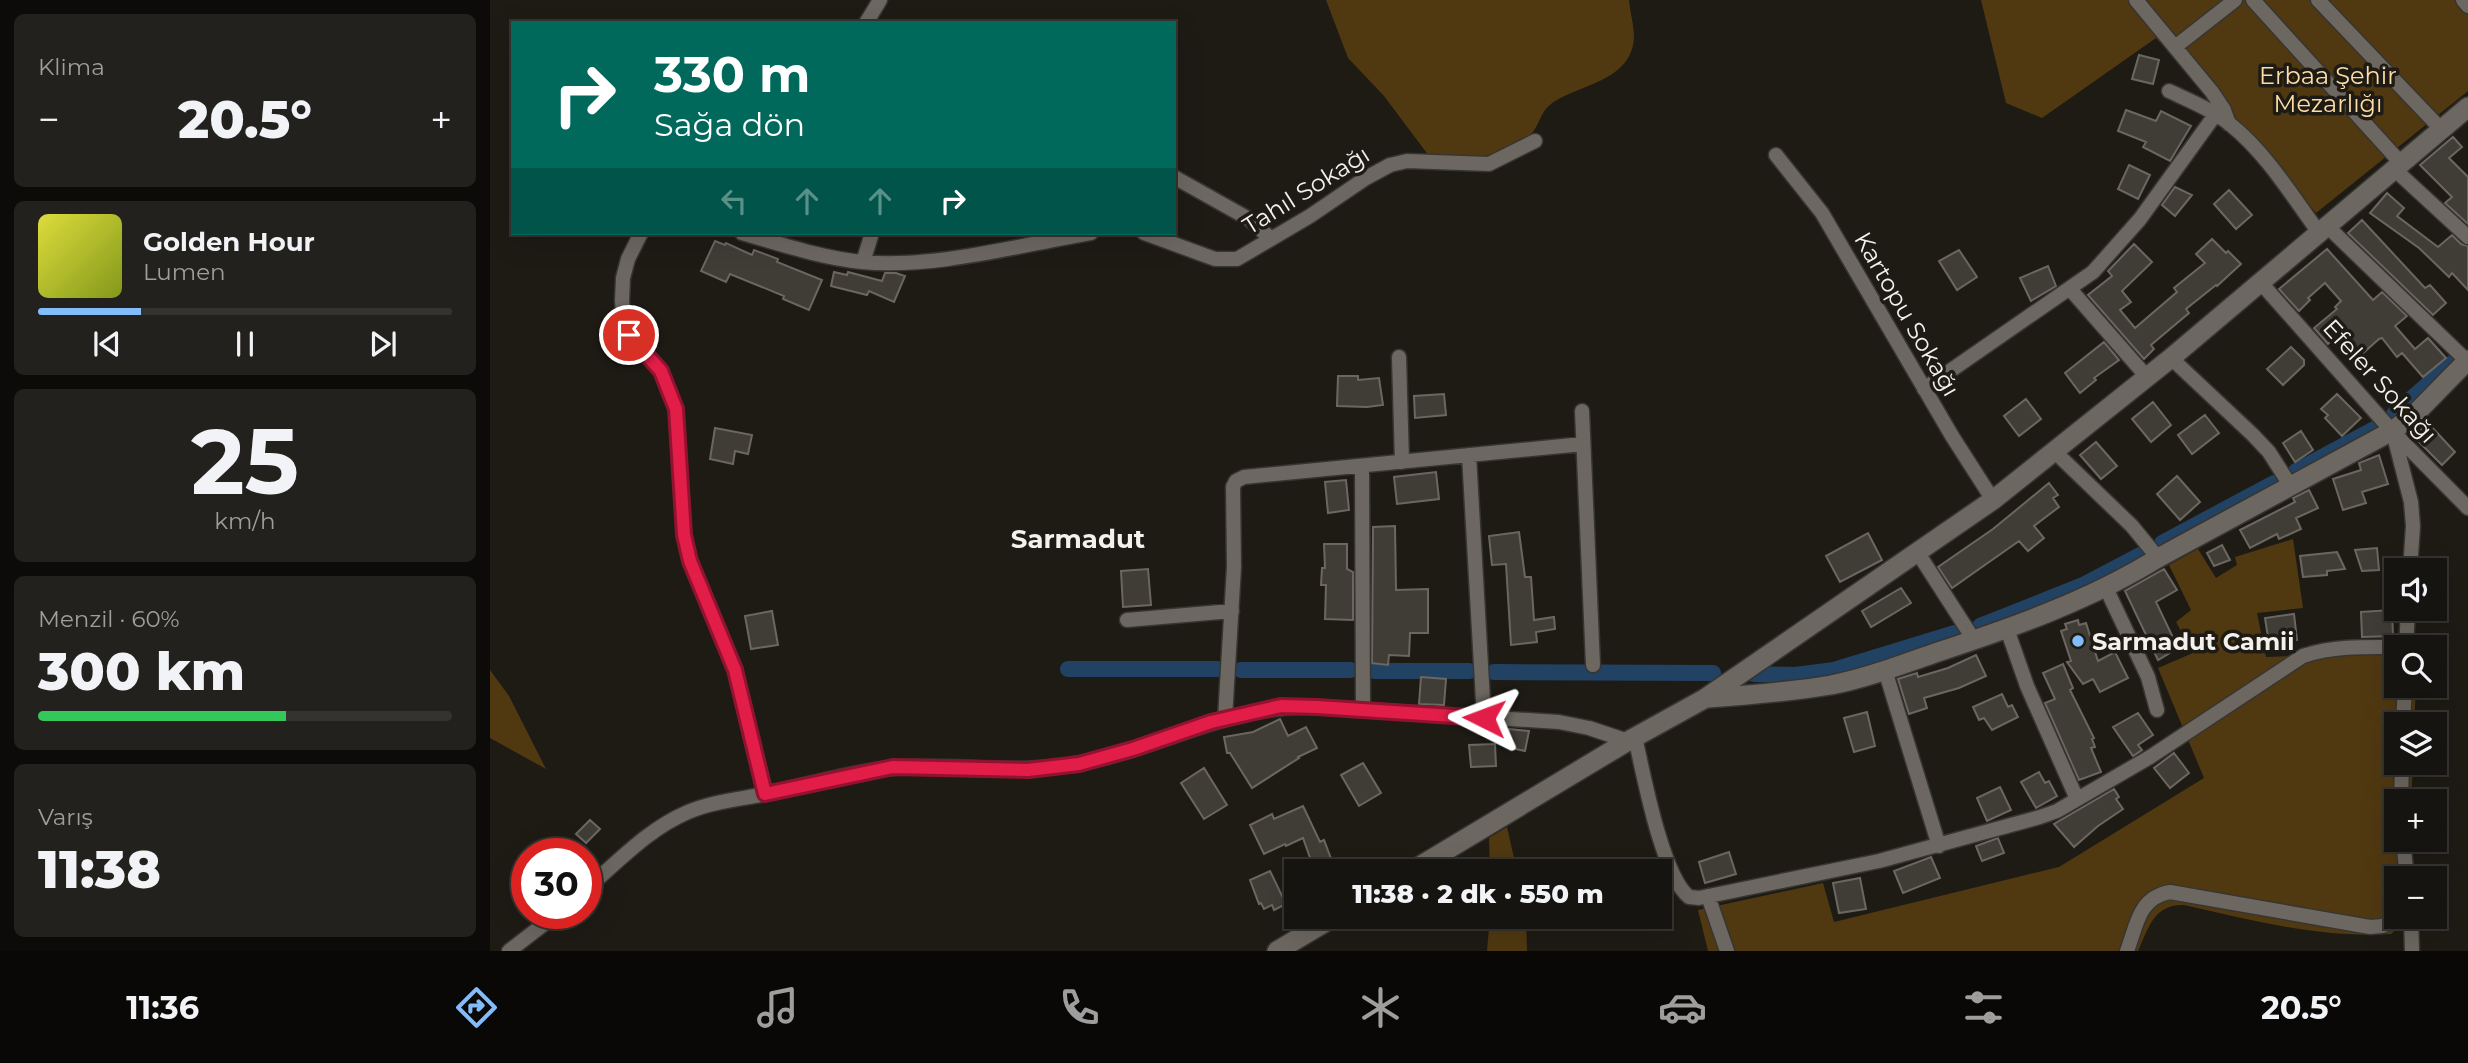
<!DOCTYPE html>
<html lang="tr">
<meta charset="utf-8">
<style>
:root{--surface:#161410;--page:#23211e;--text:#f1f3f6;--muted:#9e9e9f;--line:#353330;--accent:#82bcfa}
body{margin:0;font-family:Montserrat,sans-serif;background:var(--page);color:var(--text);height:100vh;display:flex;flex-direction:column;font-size:26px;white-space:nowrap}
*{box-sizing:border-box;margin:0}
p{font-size:23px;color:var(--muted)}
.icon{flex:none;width:38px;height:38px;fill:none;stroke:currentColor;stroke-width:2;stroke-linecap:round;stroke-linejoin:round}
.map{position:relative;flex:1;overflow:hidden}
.sheet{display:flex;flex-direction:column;gap:14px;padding:14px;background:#0c0b09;width:490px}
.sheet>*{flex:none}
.banner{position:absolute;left:21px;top:21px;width:665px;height:214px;border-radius:0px;box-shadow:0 7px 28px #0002,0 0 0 2px var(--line);background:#00695c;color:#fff;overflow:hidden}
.fabs{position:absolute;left:1894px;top:558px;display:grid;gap:14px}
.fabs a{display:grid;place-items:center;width:63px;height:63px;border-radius:0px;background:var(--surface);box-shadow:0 7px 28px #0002,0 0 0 2px var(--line);font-size:35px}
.speed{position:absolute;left:21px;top:838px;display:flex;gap:14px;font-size:35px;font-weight:700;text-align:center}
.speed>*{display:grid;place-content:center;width:91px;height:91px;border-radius:50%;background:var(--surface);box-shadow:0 7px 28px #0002,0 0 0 2px var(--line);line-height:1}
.speed .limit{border:10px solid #d22;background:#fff;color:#111}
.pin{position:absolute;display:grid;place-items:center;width:60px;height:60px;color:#fff;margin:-30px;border:4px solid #fff;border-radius:50%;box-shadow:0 2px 7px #0007}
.me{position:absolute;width:77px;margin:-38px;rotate:273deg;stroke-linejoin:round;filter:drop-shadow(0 0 5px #0008)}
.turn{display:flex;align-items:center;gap:24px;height:147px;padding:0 28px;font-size:32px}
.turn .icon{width:91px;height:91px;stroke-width:2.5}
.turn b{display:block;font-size:49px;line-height:60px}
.lanes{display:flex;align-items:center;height:66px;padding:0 28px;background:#0003;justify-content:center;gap:35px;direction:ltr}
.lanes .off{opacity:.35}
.big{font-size:52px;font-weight:800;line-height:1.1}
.sheet .card{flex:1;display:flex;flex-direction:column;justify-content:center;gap:10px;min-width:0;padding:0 24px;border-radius:10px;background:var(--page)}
.sheet .dial{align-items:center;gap:0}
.dial b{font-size:91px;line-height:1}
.song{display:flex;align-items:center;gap:21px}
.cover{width:84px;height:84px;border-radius:10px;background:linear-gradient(135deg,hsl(60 70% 55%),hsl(70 70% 35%))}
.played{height:7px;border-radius:4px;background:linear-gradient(90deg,var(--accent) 25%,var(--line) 25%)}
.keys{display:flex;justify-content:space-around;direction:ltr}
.heat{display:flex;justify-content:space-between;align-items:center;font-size:38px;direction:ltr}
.charge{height:10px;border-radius:5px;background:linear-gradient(90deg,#34c759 60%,var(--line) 0)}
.trip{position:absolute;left:794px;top:859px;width:388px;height:70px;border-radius:0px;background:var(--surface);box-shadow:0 7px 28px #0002,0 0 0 2px var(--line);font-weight:800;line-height:70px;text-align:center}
.tabs{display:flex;height:112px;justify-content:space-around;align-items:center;background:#090806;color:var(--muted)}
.tabs .icon{width:49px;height:49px}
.tabs .selected{color:var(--accent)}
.tabs b{font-size:32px;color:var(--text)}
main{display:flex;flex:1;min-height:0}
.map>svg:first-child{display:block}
</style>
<main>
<section class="sheet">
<div class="card"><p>Klima</p>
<div class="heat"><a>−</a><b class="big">20.5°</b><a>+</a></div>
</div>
<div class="card">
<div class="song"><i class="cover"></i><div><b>Golden Hour</b><p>Lumen</p></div></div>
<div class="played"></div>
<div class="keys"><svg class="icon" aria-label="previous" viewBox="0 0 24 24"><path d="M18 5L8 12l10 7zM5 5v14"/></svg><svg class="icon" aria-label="pause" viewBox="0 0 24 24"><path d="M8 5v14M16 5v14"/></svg><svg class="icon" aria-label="next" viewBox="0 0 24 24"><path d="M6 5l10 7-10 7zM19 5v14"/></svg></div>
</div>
<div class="card dial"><b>25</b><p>km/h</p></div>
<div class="card"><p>Menzil · 60%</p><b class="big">300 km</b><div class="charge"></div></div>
<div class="card"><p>Varış</p><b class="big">11:38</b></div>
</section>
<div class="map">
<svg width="1978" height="951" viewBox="0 0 1978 951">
<rect width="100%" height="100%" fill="#1e1b15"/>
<!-- green -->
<path fill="#503911" d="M 836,0 L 1139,0 C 1140,12 1144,25 1144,37 C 1142,82 1088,84 1061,104 C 1050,112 1049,127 1040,135 C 1031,144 1016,154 1003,157 C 988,160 956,157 939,156 L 894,96 L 858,58 Z
M 1491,0 L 1978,0 L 1978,91 L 1826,213 L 1744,119 L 1666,38 L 1552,118 L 1516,103 Z
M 1803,539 L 1813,608 L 1767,613 L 1776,657 L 1906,652 L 1906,686 L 1926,686 L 1924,724 L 1906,724 L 1906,763 L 1923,763 L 1921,801 L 1906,802 L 1906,840 L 1921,840 L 1923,878 L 1906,878 L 1906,917 L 1920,917 L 1901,934 C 1832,939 1761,920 1694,905 C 1664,904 1659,927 1648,951 L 1218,951 L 1208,910 L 1333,883 L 1344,922 L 1569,867 L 1714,778 L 1668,668 L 1703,653 L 1686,622 L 1701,610 L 1679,565 L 1708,549 L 1726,578 L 1747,565 L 1745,557 Z
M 0,670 L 19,696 L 56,769 L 0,738 Z
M 1017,827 L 1027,871 L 1000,871 L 999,838 Z
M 1000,917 L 1036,917 L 1037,951 L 997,951 Z"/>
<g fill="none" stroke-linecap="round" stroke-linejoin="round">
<!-- canal -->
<path stroke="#224264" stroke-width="16" d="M 1904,414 L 1962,363
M 1806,471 L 1886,428
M 1672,543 L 1784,483
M 1490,626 L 1593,585 L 1650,555
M 578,669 L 727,669
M 751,670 L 860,670
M 885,671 L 979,671
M 1004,672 L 1223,673
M 1264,674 L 1305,675 L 1344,670 L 1465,633"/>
</g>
<!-- building -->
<path fill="#403c36" stroke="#6b6760" stroke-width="2" d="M 1649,55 L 1669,60 L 1663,84 L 1642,79 Z
M 1636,110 L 1666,121 L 1671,111 L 1701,126 L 1680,161 L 1653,147 L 1656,142 L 1628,131 Z
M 1963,137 L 1972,147 L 1959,158 L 1978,177 L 1978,224 L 1955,203 L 1962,197 L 1930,165 Z
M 1639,165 L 1660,175 L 1648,199 L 1628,189 Z
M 1685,187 L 1702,195 L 1685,216 L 1672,205 Z
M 1739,190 L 1762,215 L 1746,229 L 1724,204 Z
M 1897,193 L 1914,208 L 1907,216 L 1948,247 L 1962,235 L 1971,244 L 1978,246 L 1978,290 L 1962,273 L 1959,277 L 1929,248 L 1880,213 Z
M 1872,220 L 1935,288 L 1940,285 L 1956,303 L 1943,315 L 1858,233 Z
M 1722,239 L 1736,253 L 1738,251 L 1751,264 L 1727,286 L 1726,285 L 1696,309 L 1699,313 L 1661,345 L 1664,349 L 1654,359 L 1598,295 L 1622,276 L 1618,271 L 1644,244 L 1662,262 L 1632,291 L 1641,302 L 1630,310 L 1645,328 L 1687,292 L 1684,288 L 1715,263 L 1706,254 Z
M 225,241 L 235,245 L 236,243 L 262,255 L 264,250 L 288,259 L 287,262 L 332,280 L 319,310 L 293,299 L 294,296 L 240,274 L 236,282 L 211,271 Z
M 1837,249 L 1883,300 L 1892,292 L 1917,316 L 1905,326 L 1925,349 L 1938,338 L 1956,358 L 1933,377 L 1912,353 L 1907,357 L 1892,338 L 1889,339 L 1863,362 L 1843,339 L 1838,344 L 1824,328 L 1847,309 L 1845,307 L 1851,301 L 1835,283 L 1818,298 L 1820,300 L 1809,311 L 1789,289 Z
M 1469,250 L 1487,277 L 1467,290 L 1449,261 Z
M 1558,266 L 1566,286 L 1541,301 L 1530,278 Z
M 344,272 L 357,275 L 358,272 L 392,281 L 395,273 L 406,273 L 415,276 L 404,302 L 379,291 L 377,295 L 341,286 Z
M 1614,342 L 1629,360 L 1604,378 L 1606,380 L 1590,393 L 1575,373 Z
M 1801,347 L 1814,360 L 1814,365 L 1793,385 L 1777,369 Z
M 848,376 L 868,376 L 868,380 L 889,378 L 893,405 L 877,407 L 847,406 Z
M 954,394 L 956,415 L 925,418 L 924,396 Z
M 1847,394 L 1871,418 L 1852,436 L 1835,418 L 1838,415 L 1831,409 Z
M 1536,399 L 1551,419 L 1529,436 L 1514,416 Z
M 1663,402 L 1681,425 L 1661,442 L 1642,419 Z
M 1715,415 L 1729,433 L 1702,454 L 1688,435 Z
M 1938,423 L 1965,452 L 1952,465 L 1924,437 Z
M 225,428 L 262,435 L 258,454 L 245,451 L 243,464 L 220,459 Z
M 1811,431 L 1823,450 L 1805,462 L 1793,443 Z
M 1606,442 L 1627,466 L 1611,479 L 1590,455 Z
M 1889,455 L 1898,484 L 1872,492 L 1876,503 L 1853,510 L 1843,479 L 1871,470 L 1869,463 Z
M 946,472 L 949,499 L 907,504 L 904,477 Z
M 1687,476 L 1710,502 L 1690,520 L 1667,494 Z
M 856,480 L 859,510 L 838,513 L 835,482 Z
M 1559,483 L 1568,495 L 1563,498 L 1569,507 L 1544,526 L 1554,538 L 1538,551 L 1529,541 L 1462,588 L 1448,567 L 1503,529 Z
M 1819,490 L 1828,508 L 1806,518 L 1811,529 L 1789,539 L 1787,534 L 1760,548 L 1750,530 L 1805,502 L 1803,498 Z
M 905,526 L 906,590 L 938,589 L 938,633 L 920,633 L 919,656 L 899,655 L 898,665 L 882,663 L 883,527 Z
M 1029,532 L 1035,577 L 1041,577 L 1044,620 L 1064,617 L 1065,629 L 1046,632 L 1047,642 L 1021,645 L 1016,564 L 1002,565 L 999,536 Z
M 1378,533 L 1392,560 L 1350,582 L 1336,556 Z
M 834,544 L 857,544 L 857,569 L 863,572 L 863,620 L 835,619 L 836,585 L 831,585 L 832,568 L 835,568 Z
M 1732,545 L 1740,560 L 1724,566 L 1717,553 Z
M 1887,548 L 1889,570 L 1872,571 L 1865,550 Z
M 1847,552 L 1855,569 L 1837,571 L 1837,575 L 1813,577 L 1810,556 Z
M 658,569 L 661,605 L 633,607 L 631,571 Z
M 1674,569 L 1687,590 L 1666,602 L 1688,648 L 1668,660 L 1635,591 Z
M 1411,588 L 1421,603 L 1381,627 L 1372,611 Z
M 1902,610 L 1903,636 L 1872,637 L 1871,612 Z
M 282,611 L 288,645 L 261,649 L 255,616 Z
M 1804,614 L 1807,640 L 1779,644 L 1775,618 Z
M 1588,620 L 1589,625 L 1596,623 L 1608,661 L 1625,652 L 1638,678 L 1610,692 L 1603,679 L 1593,684 L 1577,662 L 1581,661 L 1571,631 L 1577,629 L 1575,624 Z
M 1486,655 L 1496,676 L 1469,688 L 1434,698 L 1437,708 L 1419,714 L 1408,679 L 1427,673 L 1428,677 L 1458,668 Z
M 1573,664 L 1583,688 L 1580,690 L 1604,738 L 1602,739 L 1605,747 L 1601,748 L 1611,772 L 1589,780 L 1555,703 L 1565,699 L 1553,673 Z
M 931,677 L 956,679 L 954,705 L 929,704 Z
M 1512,694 L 1518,707 L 1522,705 L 1528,717 L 1502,730 L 1494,718 L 1489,720 L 1483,707 Z
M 1377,712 L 1385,746 L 1364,752 L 1354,718 Z
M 1648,713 L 1663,735 L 1648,745 L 1652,750 L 1643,756 L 1623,727 Z
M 790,719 L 798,736 L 816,727 L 827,748 L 808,757 L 809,758 L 762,788 L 740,753 L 737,753 L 734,737 L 763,732 Z
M 1019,729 L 1039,731 L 1035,751 L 1016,747 Z
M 1005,744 L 1006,766 L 981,767 L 979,745 Z
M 1684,753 L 1699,773 L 1680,788 L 1664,768 Z
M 873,763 L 891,793 L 869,806 L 851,775 Z
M 714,768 L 737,805 L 714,819 L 691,783 Z
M 1549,772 L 1555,783 L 1559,781 L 1567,796 L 1546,808 L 1531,782 Z
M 1510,787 L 1521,810 L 1497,821 L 1487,798 Z
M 1624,789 L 1629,797 L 1626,799 L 1633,809 L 1608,826 L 1584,847 L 1564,824 Z
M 813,806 L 830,842 L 834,840 L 846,872 L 825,872 L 813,838 L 796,846 L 795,844 L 774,854 L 760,825 L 782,814 L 784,819 Z
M 100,820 L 110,829 L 96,843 L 86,834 Z
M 1508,838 L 1514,853 L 1492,861 L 1486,846 Z
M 1239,852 L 1246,874 L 1215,883 L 1209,862 Z
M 1441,857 L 1450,878 L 1413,893 L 1404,871 Z
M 780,871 L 796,904 L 784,910 L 782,905 L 774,909 L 771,903 L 769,904 L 760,880 Z
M 1370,878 L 1376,909 L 1349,913 L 1343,883 Z"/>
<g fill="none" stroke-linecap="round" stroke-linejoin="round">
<!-- street casing -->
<g stroke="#373532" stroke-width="17">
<path id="street" d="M 1646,0 L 1722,92 L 1734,110 L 1739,124
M 1763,0 L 1910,162
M 1828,0 L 1951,129
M 1973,0 L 1978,6
M 376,23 L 390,0
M 1685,47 L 1745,0
M 1679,91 C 1700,101 1723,110 1741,125 C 1777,154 1802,196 1830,234
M 1286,155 L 1332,213 L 1462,436 L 1503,500
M 1903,168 L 1978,237
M 684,177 L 759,219 L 780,238
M 1838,227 L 1977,361
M 151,233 L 138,259 L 133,278 L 132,301 L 134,323 L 139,335 L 171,371 L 186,409 L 194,535 L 200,561 L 245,669 L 275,794
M 252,233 C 290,244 332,258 372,262 C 444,269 530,245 601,233
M 654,233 L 725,259 L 747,259 L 820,216 L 876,178 L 900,165 L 917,161 L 999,164 L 1045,141
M 373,262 L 382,233
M 1771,283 L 1902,431 L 1978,508
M 1580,289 L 1657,377
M 909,357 L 912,462
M 1681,358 L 1763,435 L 1779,452 L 1800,485
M 1434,389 L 1603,272 L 1650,219 L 1725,115
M 1092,411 L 1103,665
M 1904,436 L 1921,502 L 1923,526 L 1920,570
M 1565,452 L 1642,526 L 1668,558
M 979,455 L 994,718
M 872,466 L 873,710
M 1428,553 L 1484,640
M 1616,588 L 1658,677 L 1667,710
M 637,620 L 742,611
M 1517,629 L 1537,686 L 1587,799
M 1916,648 L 1918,609
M 1395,670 L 1449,846
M 735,718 L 744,567 L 743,487 L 746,481 L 754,477 L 1093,444
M 1913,724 L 1915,686
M 1145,737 C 1153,772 1172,876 1199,897 L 1209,898 L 1389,861 L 1550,817 L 1567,811 L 1660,757 L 1813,656 C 1846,645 1881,647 1916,647
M 1911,802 L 1912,763
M 1913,840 L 1917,878
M 96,889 C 129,861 158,829 198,812 C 224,801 253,799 280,793 C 326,783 374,768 421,767 C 476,765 530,774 585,764 C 669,750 739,703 827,707 L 1069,722 L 1099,728 L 1138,741
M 1218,896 L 1237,951
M 1921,917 L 1922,951
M 19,951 L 67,914
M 1637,951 C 1647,925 1648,898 1680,892 L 1880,927 L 1892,926 L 1913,917"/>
</g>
<!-- secondary casing -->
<g stroke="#373532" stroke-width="22">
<path id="secondary" d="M 1218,698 C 1259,695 1300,692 1341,685 C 1377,678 1413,664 1448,652 C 1524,627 1600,600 1668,558 L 1902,431 L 1925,414 L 1978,360
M 920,872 L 1138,741 L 1214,699 L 1503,500 L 1681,358 L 1978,107
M 787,951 L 844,917"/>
</g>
<!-- street -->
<use href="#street" stroke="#6c6760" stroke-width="14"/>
<!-- secondary -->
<use href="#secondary" stroke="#6c6760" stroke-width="19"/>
</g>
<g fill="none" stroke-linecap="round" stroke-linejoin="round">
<!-- route casing -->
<g stroke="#92132f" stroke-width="18">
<path id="route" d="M 139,335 L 171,371 L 186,409 L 194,535 L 200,561 L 245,670 L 275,794 L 403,767 L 538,770 L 589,764 L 643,749 L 721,722 L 791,706 L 827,707 L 994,718"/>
</g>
<!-- route -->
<use href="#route" stroke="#e11d48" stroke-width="12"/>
</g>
<!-- markers -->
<circle fill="#82bcfa" stroke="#1e1b15" stroke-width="2.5" cx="1588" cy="641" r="7"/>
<g text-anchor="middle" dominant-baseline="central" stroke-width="7" stroke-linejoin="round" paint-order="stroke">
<!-- park labels -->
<g font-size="24" fill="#fedca5" stroke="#1e1b15">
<text x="1838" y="75">Erbaa Şehir<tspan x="1838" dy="28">Mezarlığı</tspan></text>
</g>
<!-- street labels -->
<g font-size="24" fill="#f4f1ed" stroke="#1e1b15">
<text transform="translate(816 190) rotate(-32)">Tahıl Sokağı</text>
<text transform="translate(1417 314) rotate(60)">Kartopu Sokağı</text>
<text transform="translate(1890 381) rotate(48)">Efeler Sokağı</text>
</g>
<!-- poi labels -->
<g font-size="24" font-weight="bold" fill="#f4f1ed" stroke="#1e1b15" text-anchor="start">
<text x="1602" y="641">Sarmadut Camii</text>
</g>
<!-- neighbourhood labels -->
<g font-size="26" font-weight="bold" fill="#f4f1ed" stroke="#1e1b15">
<text x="588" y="539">Sarmadut</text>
</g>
</g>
</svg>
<div class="fabs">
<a><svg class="icon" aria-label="sound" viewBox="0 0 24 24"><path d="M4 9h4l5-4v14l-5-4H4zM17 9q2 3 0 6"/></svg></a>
<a><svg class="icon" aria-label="search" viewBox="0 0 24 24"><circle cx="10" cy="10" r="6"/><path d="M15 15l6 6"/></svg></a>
<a><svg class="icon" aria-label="layers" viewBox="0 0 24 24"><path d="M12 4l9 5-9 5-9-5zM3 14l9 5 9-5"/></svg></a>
<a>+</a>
<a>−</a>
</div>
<div class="speed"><div class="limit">30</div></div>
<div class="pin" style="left:139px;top:335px;background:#d93025"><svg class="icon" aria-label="arrive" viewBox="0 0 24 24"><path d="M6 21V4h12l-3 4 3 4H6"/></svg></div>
<svg class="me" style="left:994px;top:718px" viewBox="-20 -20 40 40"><path d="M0-17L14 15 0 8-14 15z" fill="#e11d48" stroke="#fff" stroke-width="4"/></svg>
<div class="trip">11:38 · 2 dk · 550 m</div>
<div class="banner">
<div class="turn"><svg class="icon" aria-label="right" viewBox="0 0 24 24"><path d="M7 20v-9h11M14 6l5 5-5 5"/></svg><div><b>330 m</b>Sağa dön</div></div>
<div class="lanes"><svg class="icon off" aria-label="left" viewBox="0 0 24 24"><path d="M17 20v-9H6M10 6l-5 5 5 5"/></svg><svg class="icon off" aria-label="ahead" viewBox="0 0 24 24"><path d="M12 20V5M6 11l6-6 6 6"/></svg><svg class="icon off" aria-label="ahead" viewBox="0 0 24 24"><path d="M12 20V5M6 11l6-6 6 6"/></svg><svg class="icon" aria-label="right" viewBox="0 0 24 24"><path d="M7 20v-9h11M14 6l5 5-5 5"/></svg></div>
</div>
</div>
</main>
<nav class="tabs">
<b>11:36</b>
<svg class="icon selected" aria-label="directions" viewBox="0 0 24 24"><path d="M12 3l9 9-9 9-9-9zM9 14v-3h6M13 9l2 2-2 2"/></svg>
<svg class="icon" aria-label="music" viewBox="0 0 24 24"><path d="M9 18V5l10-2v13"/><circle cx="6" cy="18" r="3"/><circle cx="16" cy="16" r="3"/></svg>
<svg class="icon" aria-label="phone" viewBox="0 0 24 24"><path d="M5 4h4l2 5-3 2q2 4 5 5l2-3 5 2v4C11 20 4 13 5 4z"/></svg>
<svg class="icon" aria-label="climate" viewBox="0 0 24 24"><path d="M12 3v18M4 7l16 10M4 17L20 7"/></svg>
<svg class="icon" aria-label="car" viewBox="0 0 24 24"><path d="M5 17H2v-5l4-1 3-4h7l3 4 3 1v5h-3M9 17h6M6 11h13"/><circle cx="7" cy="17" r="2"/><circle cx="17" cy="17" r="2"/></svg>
<svg class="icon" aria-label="filters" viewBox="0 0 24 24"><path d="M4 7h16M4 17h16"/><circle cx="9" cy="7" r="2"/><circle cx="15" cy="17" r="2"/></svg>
<b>20.5°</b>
</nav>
